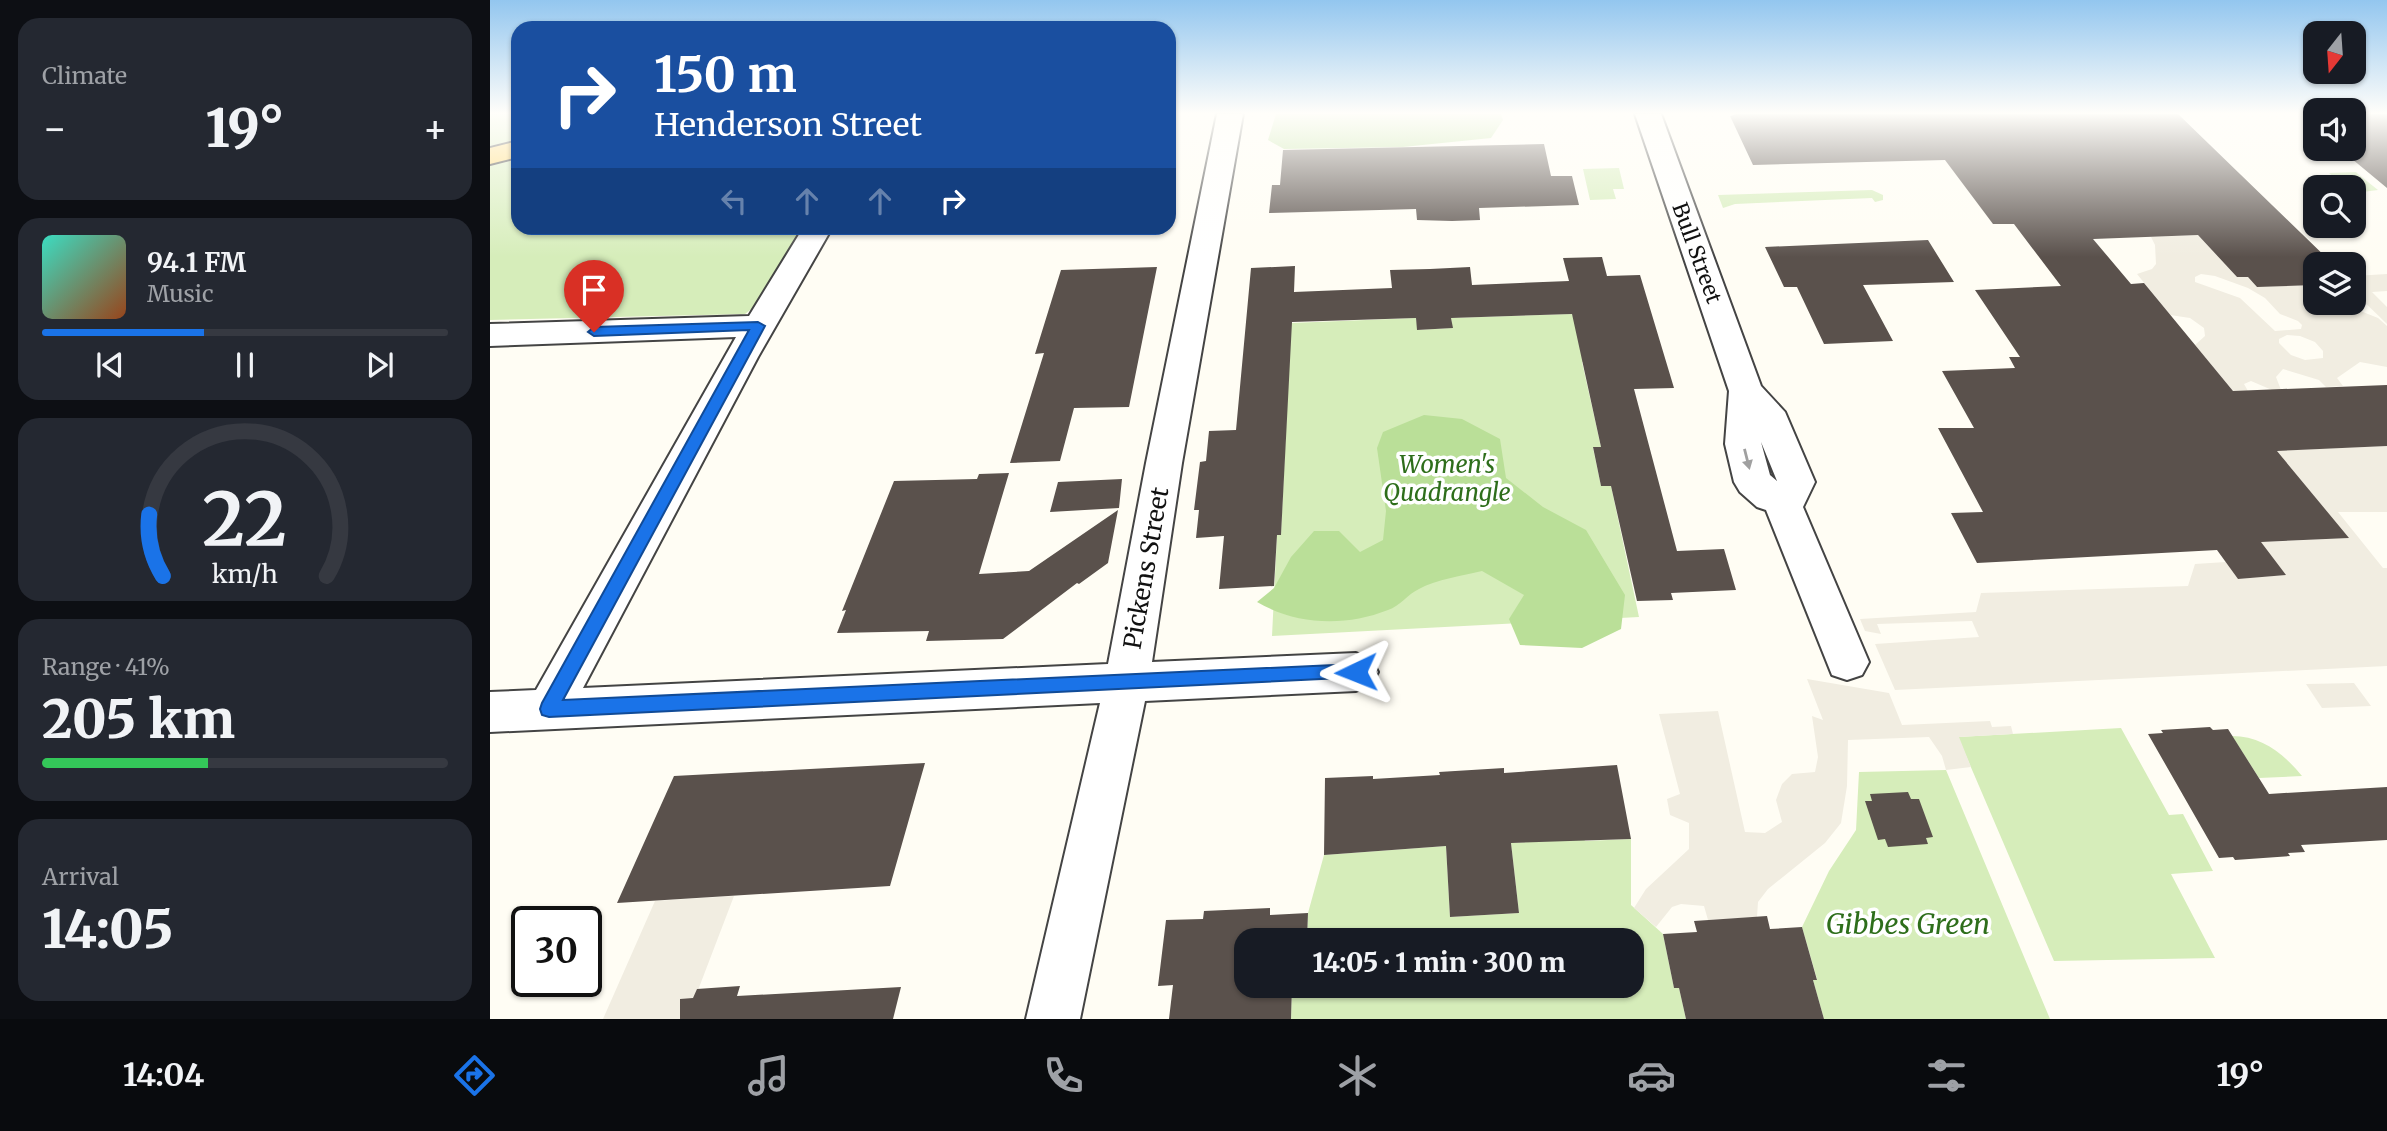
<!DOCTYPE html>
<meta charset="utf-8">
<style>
:root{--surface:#171b24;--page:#242831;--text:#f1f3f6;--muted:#9ea1a6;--line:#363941;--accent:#1a73e8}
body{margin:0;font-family:Merriweather,serif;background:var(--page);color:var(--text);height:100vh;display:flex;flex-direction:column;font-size:26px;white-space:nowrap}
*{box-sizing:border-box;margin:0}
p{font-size:23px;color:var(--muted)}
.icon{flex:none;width:38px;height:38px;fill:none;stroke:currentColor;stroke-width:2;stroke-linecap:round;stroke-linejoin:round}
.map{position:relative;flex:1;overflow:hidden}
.side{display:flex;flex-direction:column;gap:18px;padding:18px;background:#0d0f14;width:490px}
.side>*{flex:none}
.guide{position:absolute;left:21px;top:21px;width:665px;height:214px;border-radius:21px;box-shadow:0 2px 5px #0004;background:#1a4fa0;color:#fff;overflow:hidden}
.needle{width:46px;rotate:197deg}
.buttons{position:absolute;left:1813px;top:21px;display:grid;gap:14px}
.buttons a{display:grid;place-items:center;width:63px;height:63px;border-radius:14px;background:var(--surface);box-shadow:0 2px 5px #0004;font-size:35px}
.speed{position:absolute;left:21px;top:906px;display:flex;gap:14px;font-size:35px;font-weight:700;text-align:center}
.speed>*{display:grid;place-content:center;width:91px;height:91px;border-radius:50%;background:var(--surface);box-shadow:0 2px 5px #0004;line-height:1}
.speed .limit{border:4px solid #111;border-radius:10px;background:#fff;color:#111}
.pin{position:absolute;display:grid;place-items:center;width:60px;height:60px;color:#fff;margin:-72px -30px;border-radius:50% 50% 50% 0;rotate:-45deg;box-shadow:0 0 7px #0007}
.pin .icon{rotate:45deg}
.me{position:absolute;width:77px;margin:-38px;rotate:268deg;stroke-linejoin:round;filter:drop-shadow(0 0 5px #0008)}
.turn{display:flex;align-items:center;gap:24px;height:147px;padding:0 28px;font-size:32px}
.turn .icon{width:91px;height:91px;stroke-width:2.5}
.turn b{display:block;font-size:49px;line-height:60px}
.lanes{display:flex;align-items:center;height:66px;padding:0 28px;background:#0003;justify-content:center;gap:35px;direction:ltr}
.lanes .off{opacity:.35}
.big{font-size:52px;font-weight:800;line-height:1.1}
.side .widget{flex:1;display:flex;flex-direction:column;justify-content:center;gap:10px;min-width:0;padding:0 24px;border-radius:21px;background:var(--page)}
.side .dial{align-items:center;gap:0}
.dial svg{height:182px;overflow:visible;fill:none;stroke:var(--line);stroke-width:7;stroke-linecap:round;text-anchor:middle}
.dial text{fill:var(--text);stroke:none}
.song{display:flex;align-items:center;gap:21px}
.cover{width:84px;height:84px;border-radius:10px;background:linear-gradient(135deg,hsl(170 70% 55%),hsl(20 70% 35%))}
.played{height:7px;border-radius:4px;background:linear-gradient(90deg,var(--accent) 40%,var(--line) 40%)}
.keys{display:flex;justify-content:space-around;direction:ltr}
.heat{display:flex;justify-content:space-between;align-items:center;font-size:38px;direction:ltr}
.charge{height:10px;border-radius:5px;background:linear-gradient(90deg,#34c759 41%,var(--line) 0)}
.trip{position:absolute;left:744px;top:928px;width:410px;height:70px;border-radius:21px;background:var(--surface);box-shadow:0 2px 5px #0004;font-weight:800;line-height:70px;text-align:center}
.tab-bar{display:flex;height:112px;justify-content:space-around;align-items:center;background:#090b0e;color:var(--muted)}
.tab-bar .icon{width:49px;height:49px}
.tab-bar .active{color:var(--accent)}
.tab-bar b{font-size:32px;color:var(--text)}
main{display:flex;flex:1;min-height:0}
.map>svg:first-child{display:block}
</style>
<main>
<section class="side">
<div class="widget"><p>Climate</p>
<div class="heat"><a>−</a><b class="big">19°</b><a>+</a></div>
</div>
<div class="widget">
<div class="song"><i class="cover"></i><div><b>94.1 FM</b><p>Music</p></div></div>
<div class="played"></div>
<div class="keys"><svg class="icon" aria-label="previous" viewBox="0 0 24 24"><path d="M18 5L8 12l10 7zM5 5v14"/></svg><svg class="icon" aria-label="pause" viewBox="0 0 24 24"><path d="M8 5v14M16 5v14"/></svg><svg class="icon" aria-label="next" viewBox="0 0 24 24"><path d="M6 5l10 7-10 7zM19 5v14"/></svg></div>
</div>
<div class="widget dial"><svg viewBox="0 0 100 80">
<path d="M14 69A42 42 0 1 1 86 69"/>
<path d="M14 69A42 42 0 0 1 8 42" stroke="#1a73e8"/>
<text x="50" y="56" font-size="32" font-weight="700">22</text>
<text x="50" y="72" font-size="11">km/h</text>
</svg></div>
<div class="widget"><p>Range · 41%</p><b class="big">205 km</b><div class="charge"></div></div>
<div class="widget"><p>Arrival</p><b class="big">14:05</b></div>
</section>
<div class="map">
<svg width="1897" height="1019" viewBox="0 0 1897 1019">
<rect width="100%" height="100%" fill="#fffdf4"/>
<!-- green -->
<path fill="#d6edba" d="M 0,114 L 28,114 L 28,139 L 0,146 Z
M 28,159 L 28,228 L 312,228 L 264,307 L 255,314 L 0,320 L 0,166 Z
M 1129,168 L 1134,189 L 1123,189 L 1126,199 L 1100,200 L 1093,169 Z
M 1866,172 L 1868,174 L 1888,190 L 1864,193 L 1864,187 L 1855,187 L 1839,173 Z
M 1382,190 L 1393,195 L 1393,200 L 1385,202 L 1382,198 L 1245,204 L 1233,208 L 1228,195 Z
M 1082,314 L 1105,361 L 1092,362 L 1111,447 L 1103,448 L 1111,486 L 1121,486 L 1149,617 L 782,636 L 787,535 L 791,534 L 801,323 L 926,318 L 928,330 L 962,328 L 961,318 Z
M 1631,728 L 1679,815 L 1693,814 L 1723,871 L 1681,874 L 1725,958 L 1564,961 L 1468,737 Z
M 1742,736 C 1772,736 1794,754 1812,776 L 1769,778 Z
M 1456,770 L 1560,1019 L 1334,1019 L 1323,980 L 1327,979 L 1312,927 L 1339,871 L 1366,830 L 1369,772 Z
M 1094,839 L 1095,841 L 1141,839 L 1141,905 L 1173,934 L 1184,988 L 1189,988 L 1196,1019 L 801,1019 L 802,985 L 1141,985 L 1141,940 L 817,940 L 818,913 L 834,855 L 956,846 L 960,917 L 1029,913 L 1021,843 Z"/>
<!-- forest -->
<path fill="#badf98" d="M 786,114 L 1011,114 L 1013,120 L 1001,138 L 913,147 L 794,149 L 778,140 Z
M 934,415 L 972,419 L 1010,439 L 1016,478 L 1053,507 L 1096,530 L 1135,595 L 1131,629 L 1092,648 L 1030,645 L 1019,619 L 1034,595 L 992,571 C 972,576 947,579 929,589 C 918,594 910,606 898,610 C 855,627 806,625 767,602 L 784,588 L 801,557 L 824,531 L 849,531 L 870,552 L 893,540 L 896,511 L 887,448 L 893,432 Z"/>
<!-- plaza -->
<path fill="#f1ede1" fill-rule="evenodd" d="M 1708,235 L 1747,277 L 1758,277 L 1767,287 L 1825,285 L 1825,303 L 1860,303 L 1868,310 L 1888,318 L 1897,326 L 1897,367 L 1870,362 L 1847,378 L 1853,386 L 1836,387 L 1829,380 L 1793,369 L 1786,377 L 1791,390 L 1782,390 L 1761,381 L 1754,384 L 1758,391 L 1743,391 L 1705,345 L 1715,336 L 1714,328 L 1700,318 L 1680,315 L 1647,274 L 1662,269 L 1666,264 L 1665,245 L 1661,237 ZM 1711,274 L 1725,276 L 1758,288 L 1775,298 L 1790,314 L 1808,321 L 1812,325 L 1811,329 L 1785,331 L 1750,298 L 1705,282 L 1705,277 ZM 1797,335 L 1810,336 L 1825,342 L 1833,351 L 1833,358 L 1815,360 L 1801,355 L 1789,343 L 1789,339 Z
M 1897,274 L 1897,291 L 1882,292 L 1897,307 L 1897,324 L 1864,292 L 1864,276 Z
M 1897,446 L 1897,512 L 1848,512 L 1893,568 L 1897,568 L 1897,666 L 1405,690 L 1385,644 L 1489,637 L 1482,621 L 1387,624 L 1391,634 L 1375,631 L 1370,619 L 1486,612 L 1491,593 L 1698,586 L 1705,564 L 1736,562 L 1748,579 L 1795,575 L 1760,538 L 1771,537 L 1775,542 L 1858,538 L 1787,451 Z
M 1317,679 L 1399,693 L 1412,725 L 1500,721 L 1502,727 L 1521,726 L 1523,734 L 1469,737 L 1481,767 L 1456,770 L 1452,756 L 1439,737 L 1358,740 L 1357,786 L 1351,823 L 1335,843 L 1278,889 L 1268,902 L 1267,917 L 1218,920 L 1214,906 L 1191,904 L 1182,907 L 1166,927 L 1144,908 L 1156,889 L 1199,849 L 1199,823 L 1180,815 L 1177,799 L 1190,794 L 1169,714 L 1228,711 L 1255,832 L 1275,833 L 1292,822 L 1286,800 L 1292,784 L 1302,774 L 1325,772 L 1328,757 L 1322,716 L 1333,720 Z
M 1864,683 L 1881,706 L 1832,708 L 1816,684 Z
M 244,896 L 197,1019 L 113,1019 L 165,901 Z"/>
<!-- building -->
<path fill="#5a514c" d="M 1247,114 L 1688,114 L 1843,264 L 1825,264 L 1825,285 L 1767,287 L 1758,277 L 1747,277 L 1708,235 L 1603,239 L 1641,284 L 1654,283 L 1743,391 L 1897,385 L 1897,446 L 1787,451 L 1859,538 L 1771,542 L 1796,575 L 1748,579 L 1727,550 L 1487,563 L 1461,513 L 1493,512 L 1448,428 L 1484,428 L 1452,371 L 1525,368 L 1519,357 L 1530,357 L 1485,290 L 1571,286 L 1524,224 L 1503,224 L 1455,160 L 1263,165 L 1240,116 Z
M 1864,114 L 1897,114 L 1897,188 L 1850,149 L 1864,149 Z
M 1054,144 L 1061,176 L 1082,176 L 1089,205 L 989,208 L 990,220 L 962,221 L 927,220 L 926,209 L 779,213 L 782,185 L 790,185 L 793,150 Z
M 1438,240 L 1464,282 L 1373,285 L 1403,341 L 1334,344 L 1307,287 L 1294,287 L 1275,247 Z
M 1112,257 L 1117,276 L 1150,275 L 1184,388 L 1144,389 L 1187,551 L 1234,549 L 1246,590 L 1181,593 L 1183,600 L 1147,601 L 1121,486 L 1111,486 L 1103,447 L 1111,447 L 1082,314 L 961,318 L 963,328 L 927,330 L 926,318 L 802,322 L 791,535 L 787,535 L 784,586 L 729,589 L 734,536 L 706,538 L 709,510 L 704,510 L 710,462 L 716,461 L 719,431 L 746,430 L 761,268 L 805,266 L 804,292 L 902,288 L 900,270 L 940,269 L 980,267 L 982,285 L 1079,281 L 1073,258 Z
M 667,267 L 639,407 L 584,408 L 570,461 L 520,463 L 554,353 L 545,354 L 571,270 Z
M 519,473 L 489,574 L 539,571 L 628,510 L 618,563 L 589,584 L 587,583 L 513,639 L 436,641 L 439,631 L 347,633 L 356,610 L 352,611 L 404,481 L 487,479 L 489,474 Z
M 632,479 L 629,508 L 560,512 L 568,482 Z
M 1720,727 L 1723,730 L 1738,729 L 1779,794 L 1897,787 L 1897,840 L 1811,845 L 1815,852 L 1798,853 L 1800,856 L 1745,860 L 1743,857 L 1729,858 L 1658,734 L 1673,733 L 1671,730 Z
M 435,763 L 400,886 L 127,903 L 184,776 Z
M 1127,765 L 1141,839 L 1021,843 L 1029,913 L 960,917 L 956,846 L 834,855 L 835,778 L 883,776 L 883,779 L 950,775 L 949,772 L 1014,768 L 1014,773 Z
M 1418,792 L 1421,799 L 1429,799 L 1443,837 L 1436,838 L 1438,844 L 1398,847 L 1395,839 L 1388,840 L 1375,801 L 1382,801 L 1380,794 Z
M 780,908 L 780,915 L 818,913 L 817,940 L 756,940 L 756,985 L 802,985 L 801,1019 L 679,1019 L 683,985 L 668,986 L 676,920 L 713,919 L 714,911 Z
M 1277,916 L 1280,929 L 1312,927 L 1327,980 L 1323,980 L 1334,1019 L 1196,1019 L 1189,988 L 1184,988 L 1173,934 L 1207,932 L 1204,921 Z
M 250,986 L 247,996 L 411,987 L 403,1019 L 190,1019 L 190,999 L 203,998 L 207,989 Z"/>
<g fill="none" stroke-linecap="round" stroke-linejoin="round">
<!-- minor casing -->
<g stroke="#444" stroke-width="4">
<path id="minor" d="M 727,114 L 753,114 L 692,463 L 662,662 L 866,653 L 881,659 L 888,672 L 881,685 L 866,691 L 655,701 L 590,1019 L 536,1019 L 610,703 L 0,732 L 0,692 L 46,690 L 246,337 L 0,346 L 0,324 L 259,316 L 313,228 L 342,228 L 268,357 L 93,688 L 618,664 L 656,463 Z
M 1145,114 L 1171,114 L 1271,386 L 1295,412 L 1325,482 L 1313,507 L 1379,662 L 1372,675 L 1357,680 L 1342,675 L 1276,510 L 1267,507 L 1250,492 L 1244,482 L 1235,444 L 1239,391 ZM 1271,442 L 1287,481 L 1280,475 Z"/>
</g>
<!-- major casing -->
<g stroke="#222" stroke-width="4">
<path id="major" d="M 28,141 L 28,157 L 0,164 L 0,148 Z"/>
</g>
<!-- minor -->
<use href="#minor" fill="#fff" fill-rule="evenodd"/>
<!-- major -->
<use href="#major" fill="#ffd564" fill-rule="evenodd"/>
</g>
<!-- one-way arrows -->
<defs><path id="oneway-solid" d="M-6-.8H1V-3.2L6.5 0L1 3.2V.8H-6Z" transform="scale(1.75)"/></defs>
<use fill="#a0a0a0" href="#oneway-solid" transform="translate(1257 459) rotate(76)"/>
<!-- sky -->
<linearGradient id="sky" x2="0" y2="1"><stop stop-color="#93c6ef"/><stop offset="0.44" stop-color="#fffefa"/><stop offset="1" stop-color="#fffefa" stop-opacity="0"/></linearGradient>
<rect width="1897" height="257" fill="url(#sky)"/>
<!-- route -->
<path fill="#1a73e8" stroke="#114b97" stroke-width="2" d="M 268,322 L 275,326 L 73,700 L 866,664 L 872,666 L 875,672 L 872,677 L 59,717 L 52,715 L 50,709 L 52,703 L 259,330 L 104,336 L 98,332 L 104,327 Z"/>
<g text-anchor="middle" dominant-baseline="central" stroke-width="7" stroke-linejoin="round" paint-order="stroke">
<!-- far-street labels -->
<g font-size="21" fill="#111" stroke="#fff">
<text transform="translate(1207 253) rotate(70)">Bull Street</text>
</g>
<!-- park labels -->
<g font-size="24" font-style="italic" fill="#2e6e1b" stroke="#fff">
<text x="957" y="464">Women's<tspan x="957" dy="28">Quadrangle</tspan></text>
</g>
<!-- street labels -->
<g font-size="24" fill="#111" stroke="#fff">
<text transform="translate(656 568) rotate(-80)">Pickens Street</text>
</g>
<!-- near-park labels -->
<g font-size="28" font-style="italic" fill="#2e6e1b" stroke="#fff">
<text x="1418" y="924">Gibbes Green</text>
</g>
</g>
</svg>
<div class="buttons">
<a><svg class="needle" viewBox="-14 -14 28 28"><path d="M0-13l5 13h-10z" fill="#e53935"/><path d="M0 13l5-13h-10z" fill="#9ea1a6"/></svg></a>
<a><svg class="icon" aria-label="sound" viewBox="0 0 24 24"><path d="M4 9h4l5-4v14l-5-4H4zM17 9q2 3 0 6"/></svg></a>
<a><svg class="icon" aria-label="search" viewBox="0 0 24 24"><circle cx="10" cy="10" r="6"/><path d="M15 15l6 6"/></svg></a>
<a><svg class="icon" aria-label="layers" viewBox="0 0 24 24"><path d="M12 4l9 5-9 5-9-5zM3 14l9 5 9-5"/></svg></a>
</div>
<div class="speed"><div class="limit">30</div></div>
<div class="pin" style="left:104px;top:332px;background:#d93025"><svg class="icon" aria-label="arrive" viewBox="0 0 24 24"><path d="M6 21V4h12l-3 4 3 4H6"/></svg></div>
<svg class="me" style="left:866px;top:672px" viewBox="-20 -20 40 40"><path d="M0-17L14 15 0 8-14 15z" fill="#1a73e8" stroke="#fff" stroke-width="4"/></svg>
<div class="trip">14:05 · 1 min · 300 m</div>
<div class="guide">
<div class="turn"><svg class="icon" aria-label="right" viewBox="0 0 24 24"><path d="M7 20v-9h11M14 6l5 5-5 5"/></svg><div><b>150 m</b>Henderson Street</div></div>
<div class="lanes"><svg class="icon off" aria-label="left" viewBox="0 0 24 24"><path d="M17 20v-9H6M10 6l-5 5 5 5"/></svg><svg class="icon off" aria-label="ahead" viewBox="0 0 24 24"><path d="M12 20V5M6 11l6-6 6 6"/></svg><svg class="icon off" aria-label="ahead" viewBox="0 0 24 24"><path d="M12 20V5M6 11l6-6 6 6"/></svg><svg class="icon" aria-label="right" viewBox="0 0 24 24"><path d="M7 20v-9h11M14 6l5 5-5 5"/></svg></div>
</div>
</div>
</main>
<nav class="tab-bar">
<b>14:04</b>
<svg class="icon active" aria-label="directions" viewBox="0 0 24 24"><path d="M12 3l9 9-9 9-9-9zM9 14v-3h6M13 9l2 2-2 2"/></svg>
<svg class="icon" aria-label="music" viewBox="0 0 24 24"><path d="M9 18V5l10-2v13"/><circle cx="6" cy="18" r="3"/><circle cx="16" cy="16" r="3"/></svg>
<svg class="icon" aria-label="phone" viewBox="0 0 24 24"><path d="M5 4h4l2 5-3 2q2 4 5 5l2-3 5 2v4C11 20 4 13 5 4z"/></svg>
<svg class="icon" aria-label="climate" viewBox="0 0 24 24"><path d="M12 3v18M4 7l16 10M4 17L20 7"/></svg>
<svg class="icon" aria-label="car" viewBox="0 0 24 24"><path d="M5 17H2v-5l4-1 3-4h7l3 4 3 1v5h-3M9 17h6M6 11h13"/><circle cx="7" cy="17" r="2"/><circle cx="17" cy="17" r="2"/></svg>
<svg class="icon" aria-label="filters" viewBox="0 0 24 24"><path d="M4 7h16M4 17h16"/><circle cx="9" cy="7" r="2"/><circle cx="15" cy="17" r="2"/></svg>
<b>19°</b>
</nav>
